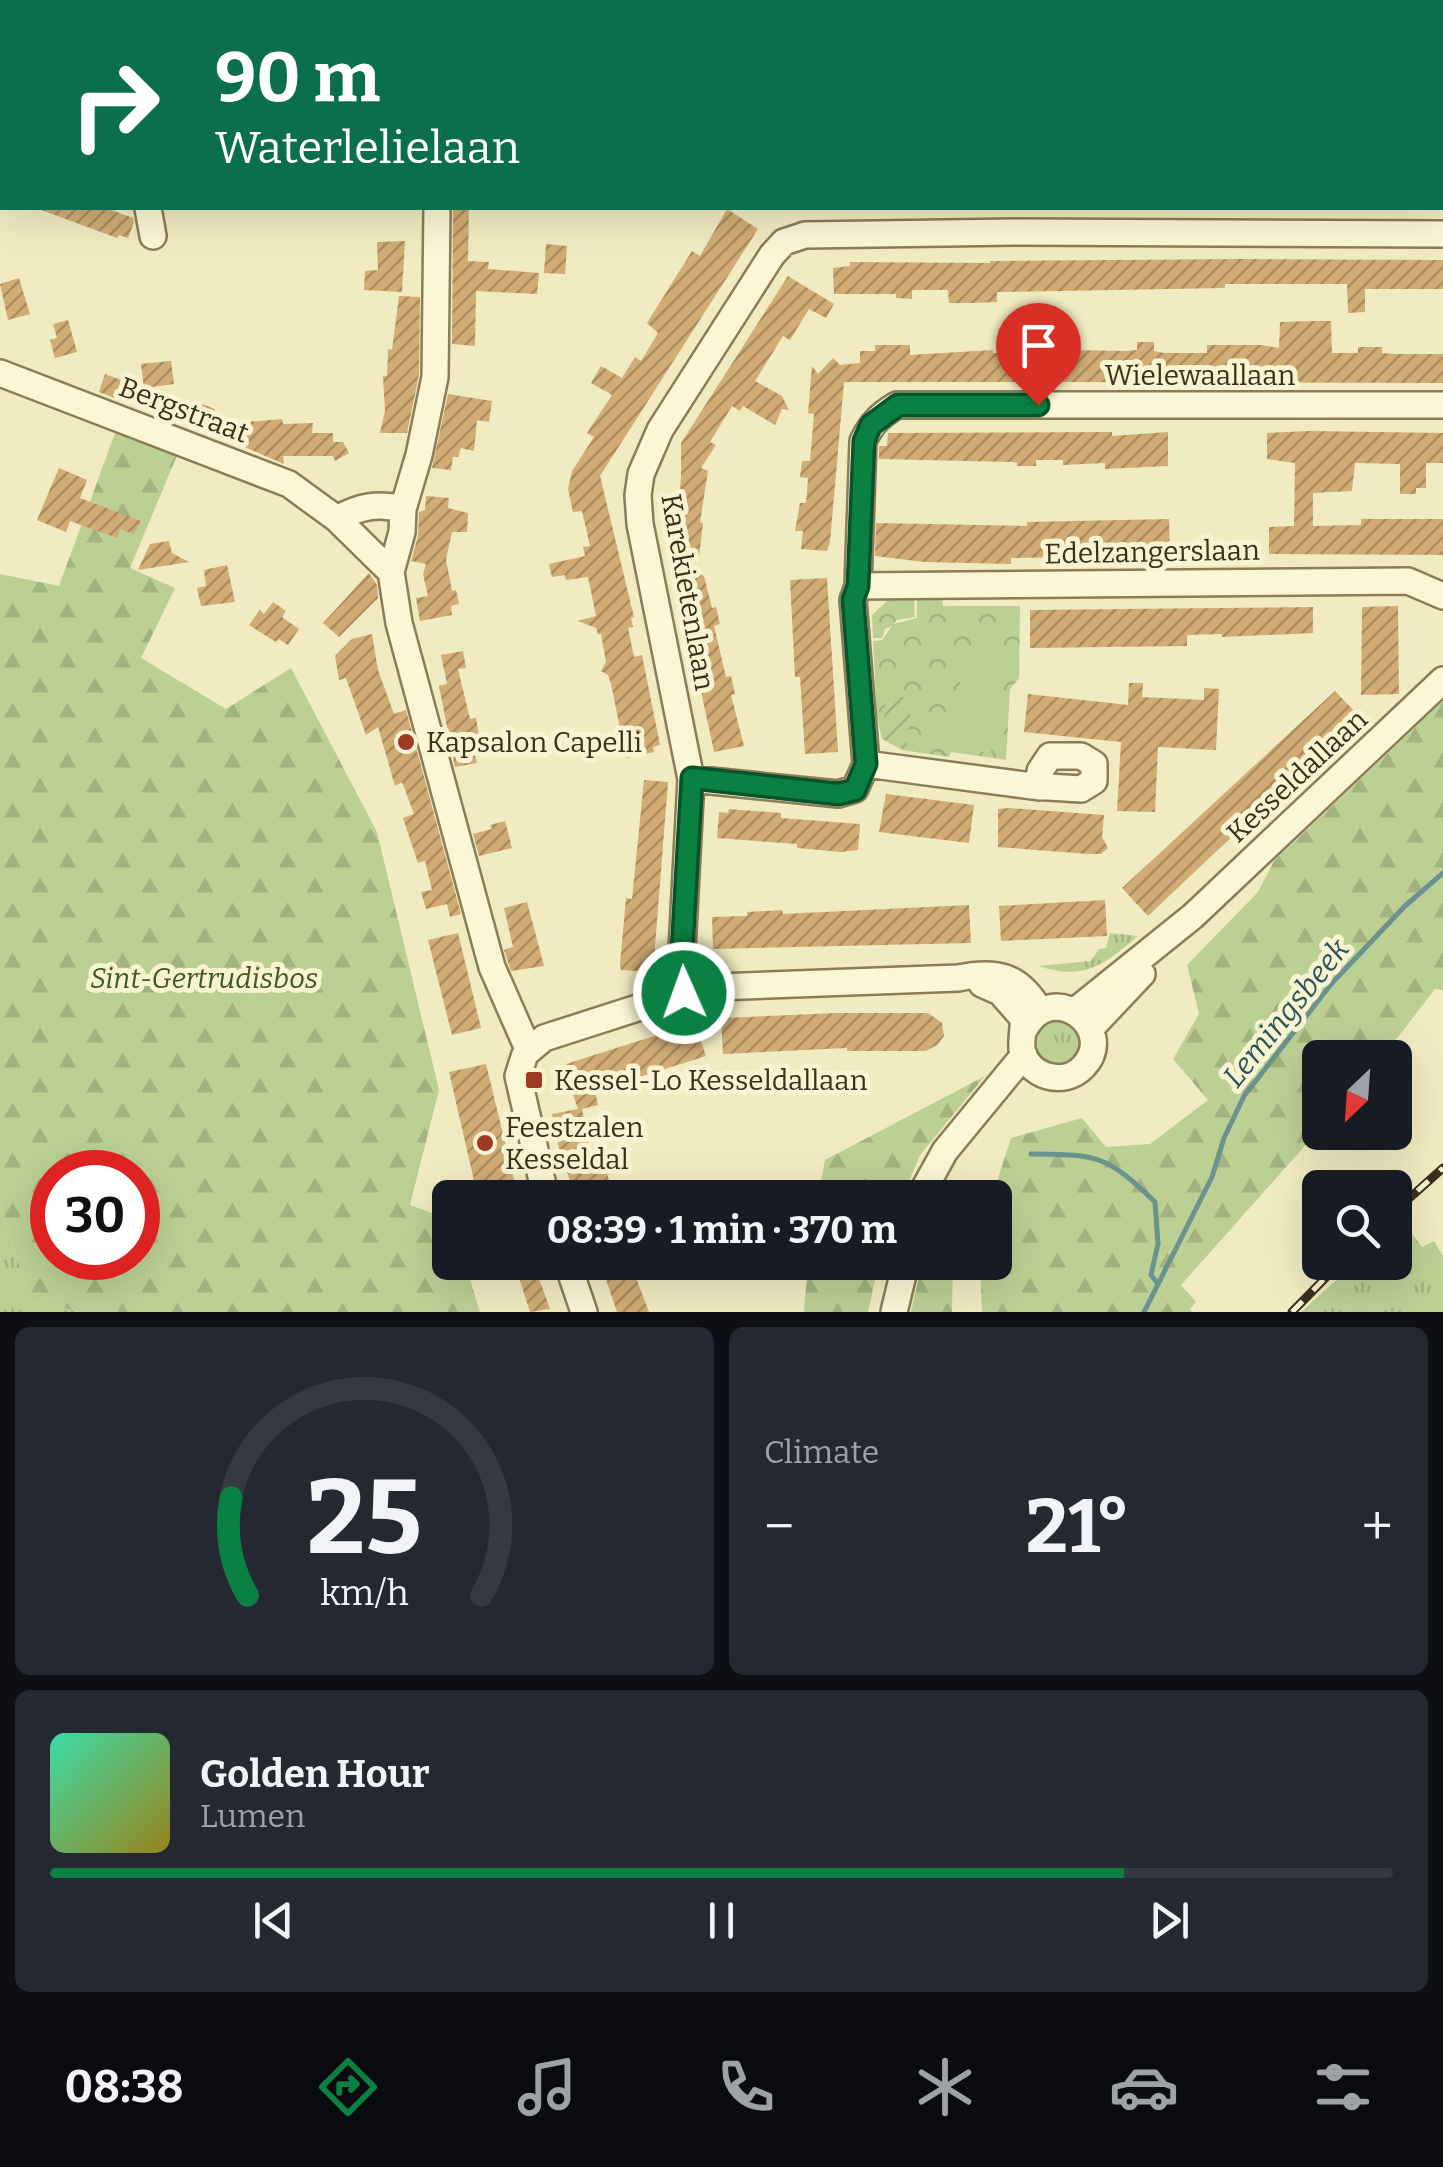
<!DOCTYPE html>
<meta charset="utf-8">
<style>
:root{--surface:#171b24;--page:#242831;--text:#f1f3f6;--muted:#9ea1a6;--line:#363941;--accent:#0b8043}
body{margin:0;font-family:Bitter,serif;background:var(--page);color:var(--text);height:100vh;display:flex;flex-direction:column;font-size:38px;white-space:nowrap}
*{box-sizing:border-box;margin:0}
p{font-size:32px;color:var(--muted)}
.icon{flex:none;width:55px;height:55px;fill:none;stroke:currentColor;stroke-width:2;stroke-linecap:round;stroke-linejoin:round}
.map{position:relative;height:1312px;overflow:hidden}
.panel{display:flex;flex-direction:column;gap:15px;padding:15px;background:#0d0f14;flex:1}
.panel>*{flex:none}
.top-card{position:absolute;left:0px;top:0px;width:1445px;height:210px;box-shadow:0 10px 40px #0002;background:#0b6e4f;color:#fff;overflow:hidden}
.needle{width:65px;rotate:205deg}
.buttons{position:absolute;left:1302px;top:1040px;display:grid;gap:20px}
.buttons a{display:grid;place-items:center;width:110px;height:110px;border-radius:15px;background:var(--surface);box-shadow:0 10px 40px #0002;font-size:50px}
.speed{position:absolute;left:30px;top:1150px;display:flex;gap:20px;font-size:50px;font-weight:700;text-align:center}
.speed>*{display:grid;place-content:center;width:130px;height:130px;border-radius:50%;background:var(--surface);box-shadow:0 10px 40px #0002;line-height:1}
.speed .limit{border:15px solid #d22;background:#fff;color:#111}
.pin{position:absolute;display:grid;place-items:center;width:85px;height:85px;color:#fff;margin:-102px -42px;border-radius:50% 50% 50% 0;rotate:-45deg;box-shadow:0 0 10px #0007}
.pin .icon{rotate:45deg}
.me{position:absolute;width:110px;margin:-55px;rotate:358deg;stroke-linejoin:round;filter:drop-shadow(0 0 8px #0008)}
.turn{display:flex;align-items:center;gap:35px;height:210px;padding:0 50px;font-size:45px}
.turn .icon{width:130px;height:130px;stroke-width:2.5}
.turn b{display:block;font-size:70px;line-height:85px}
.big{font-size:75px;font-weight:700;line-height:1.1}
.panel .tile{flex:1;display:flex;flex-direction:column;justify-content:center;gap:15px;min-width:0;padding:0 35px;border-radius:15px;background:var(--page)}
.panel .dial{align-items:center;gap:0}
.dial svg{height:260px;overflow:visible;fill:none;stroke:var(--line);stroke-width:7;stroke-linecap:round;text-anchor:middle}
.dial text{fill:var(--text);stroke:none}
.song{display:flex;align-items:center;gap:30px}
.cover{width:120px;height:120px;border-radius:15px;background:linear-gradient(135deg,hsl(160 70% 55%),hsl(50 70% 35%))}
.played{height:10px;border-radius:5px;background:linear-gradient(90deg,var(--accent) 80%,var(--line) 80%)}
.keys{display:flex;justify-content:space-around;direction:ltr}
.heat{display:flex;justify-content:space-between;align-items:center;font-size:55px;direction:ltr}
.panel .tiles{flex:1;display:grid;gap:15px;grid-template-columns:1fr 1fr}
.tile:last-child{grid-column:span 2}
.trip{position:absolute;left:432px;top:1180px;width:580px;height:100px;border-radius:15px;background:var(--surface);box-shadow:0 10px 40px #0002;font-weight:700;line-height:100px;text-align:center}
.tab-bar{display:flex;height:160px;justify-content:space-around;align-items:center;background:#090b0e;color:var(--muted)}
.tab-bar .icon{width:70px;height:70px}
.tab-bar .active{color:var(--accent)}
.tab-bar b{font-size:45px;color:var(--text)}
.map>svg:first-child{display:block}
</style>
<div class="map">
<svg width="1443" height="1312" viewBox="0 0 1443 1312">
<defs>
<pattern id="grass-tufts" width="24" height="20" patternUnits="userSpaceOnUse" patternTransform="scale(2.5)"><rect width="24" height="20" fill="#bdd094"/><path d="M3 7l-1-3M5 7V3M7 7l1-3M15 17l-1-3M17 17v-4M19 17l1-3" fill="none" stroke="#a3b37f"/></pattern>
<pattern id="forest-firs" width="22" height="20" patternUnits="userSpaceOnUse" patternTransform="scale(2.5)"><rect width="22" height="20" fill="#bdd094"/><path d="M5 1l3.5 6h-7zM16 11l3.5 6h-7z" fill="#a3b37f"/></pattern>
<pattern id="park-crowns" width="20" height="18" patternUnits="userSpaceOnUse" patternTransform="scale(2.5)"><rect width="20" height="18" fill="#bdd094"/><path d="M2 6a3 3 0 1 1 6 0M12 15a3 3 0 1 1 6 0" fill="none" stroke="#a3b37f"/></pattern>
<pattern id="garden-furrows" width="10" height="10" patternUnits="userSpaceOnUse" patternTransform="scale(2.5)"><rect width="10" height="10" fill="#bdd094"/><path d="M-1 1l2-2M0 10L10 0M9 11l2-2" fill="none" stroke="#a3b37f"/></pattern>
<pattern id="building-hatch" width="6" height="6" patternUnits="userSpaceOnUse" patternTransform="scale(2.5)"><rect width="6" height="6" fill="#d1ac74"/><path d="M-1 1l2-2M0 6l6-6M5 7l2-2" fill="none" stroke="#ab8c5e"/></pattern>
</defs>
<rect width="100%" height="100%" fill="#f1ebc1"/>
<!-- grass -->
<path fill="url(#grass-tufts)" d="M 1110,933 L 1138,936 C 1104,965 1084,981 1038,966 L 1091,961 L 1099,949 L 1106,948 Z
M1037 1043a22 22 0 1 1 44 0a22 22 0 1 1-44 0Z
M 0,1205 L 31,1301 L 81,1312 L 0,1312 Z
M 1401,1220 L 1422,1247 L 1434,1241 L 1443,1256 L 1443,1312 L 1301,1312 L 1355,1263 L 1395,1262 L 1395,1225 Z"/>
<!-- forest -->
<path fill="url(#forest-firs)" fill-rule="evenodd" d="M 118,425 L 181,446 L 130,568 L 175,588 L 141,658 L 226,709 L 291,668 L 377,832 L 439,1090 L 410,1205 L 445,1218 L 450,1226 L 450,1262 L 465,1263 L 480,1312 L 81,1312 L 31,1301 L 0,1205 L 0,574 L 59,586 ZM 52,1172 L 138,1172 L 138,1258 L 52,1258 Z
M 1443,701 L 1443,990 L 1435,989 L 1398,1037 L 1378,1057 L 1320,1058 L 1320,1129 L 1181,1285 L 1196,1302 L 1190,1309 L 1192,1312 L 982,1312 L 980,1263 L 995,1262 L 995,1198 L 992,1197 L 1011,1138 L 1082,1118 L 1106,1147 L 1150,1144 L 1208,1100 L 1173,1059 L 1199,1014 L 1187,965 L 1258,892 L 1274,861 Z
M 985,1076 L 920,1155 L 902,1197 L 818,1197 L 825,1160 Z
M 808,1262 L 879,1263 L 868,1312 L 804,1312 Z
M 922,1263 L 953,1263 L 952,1312 L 911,1312 Z"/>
<!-- park -->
<path fill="url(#park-crowns)" d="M 914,597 L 915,617 L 897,620 L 893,624 L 917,618 L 917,600 L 942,599 L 943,606 L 1020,606 L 1019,678 L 1010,689 L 1006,760 L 951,752 L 949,757 L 902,750 L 882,739 L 877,718 L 873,641 L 882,640 L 892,626 L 885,629 L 882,638 L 873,638 L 872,615 L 888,600 Z"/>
<!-- garden -->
<path fill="url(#garden-furrows)" d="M 886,695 L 912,698 L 906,750 L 882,739 Z"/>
<!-- pitch -->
<path fill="#bdd094" d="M 965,647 L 1004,652 L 991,753 L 952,748 Z"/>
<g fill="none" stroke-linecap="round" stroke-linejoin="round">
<!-- stream -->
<path stroke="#6a928f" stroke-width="5" d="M 1031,1154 C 1098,1155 1105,1154 1155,1202 L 1158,1244 L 1151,1275 L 1158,1284
M 1144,1312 L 1212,1177 L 1224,1138 L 1244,1096 L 1332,983 L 1405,906 L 1443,873"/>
</g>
<!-- building -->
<path fill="url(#building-hatch)" d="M 36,208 L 106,208 L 133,218 L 134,222 L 128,238 L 119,235 L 117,238 Z
M 453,208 L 469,208 L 468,261 L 489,262 L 488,269 L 539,273 L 537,294 L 476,291 L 475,346 L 452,344 Z
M 727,209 L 758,229 L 600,476 L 634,617 L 631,618 L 633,627 L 628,628 L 634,657 L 642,655 L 660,745 L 653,747 L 654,752 L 626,758 L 611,684 L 608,675 L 601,671 L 606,662 L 601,634 L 598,634 L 596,628 L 578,621 L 596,616 L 588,577 L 566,580 L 565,575 L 552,577 L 549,564 L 585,556 L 583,547 L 590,546 L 582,511 L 573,512 L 568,489 L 572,471 L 594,437 L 587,433 L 612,395 L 591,383 L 601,366 L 622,378 L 635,357 L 641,361 L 658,333 L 647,323 L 692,251 L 700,256 Z
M 405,241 L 402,292 L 364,290 L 365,271 L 378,270 L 377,242 Z
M 546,244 L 567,246 L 565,274 L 544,273 Z
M 1242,259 L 1443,260 L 1443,289 L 1365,289 L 1365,312 L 1348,313 L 1347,284 L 1225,284 L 1225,288 L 997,292 L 997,302 L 972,303 L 949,303 L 948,290 L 912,290 L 912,299 L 896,298 L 896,294 L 834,294 L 833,268 L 850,266 L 850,262 L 990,263 L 990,261 Z
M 788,276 L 834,304 L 826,318 L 809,309 L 790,340 L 783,336 L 755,381 L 782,396 L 789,410 L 782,409 L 775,425 L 743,406 L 740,411 L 732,406 L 710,442 L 716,445 L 701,468 L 708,471 L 700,522 L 703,523 L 699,558 L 673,555 L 681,478 L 681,443 Z
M 19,278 L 30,314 L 8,320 L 0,284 Z
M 399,296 L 420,297 L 419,375 L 407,433 L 380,433 L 385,411 L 383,376 L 387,376 L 388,349 L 392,350 Z
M 68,320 L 77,352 L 55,358 L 50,340 L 57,338 L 53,324 Z
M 1314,321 L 1331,321 L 1332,353 L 1358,353 L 1358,347 L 1382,347 L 1382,353 L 1394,354 L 1443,354 L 1443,383 L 1051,382 L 1033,374 L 1033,382 L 844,382 L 830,542 L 827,551 L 801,549 L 803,531 L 795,531 L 800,503 L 806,503 L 808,478 L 800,477 L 802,461 L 810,461 L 814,414 L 808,413 L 812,366 L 818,374 L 833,358 L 840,365 L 860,363 L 860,351 L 875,351 L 875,345 L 910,345 L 910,355 L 993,350 L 993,353 L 1016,353 L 1016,357 L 1051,357 L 1051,343 L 1069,343 L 1069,350 L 1126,351 L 1137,350 L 1137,342 L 1154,342 L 1154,351 L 1164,353 L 1207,353 L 1207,345 L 1261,345 L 1279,348 L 1280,322 Z
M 171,361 L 174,384 L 144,388 L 141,364 Z
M 105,374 L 132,384 L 126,402 L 99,392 Z
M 448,394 L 492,401 L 489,422 L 477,420 L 474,451 L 461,448 L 458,457 L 453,457 L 451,470 L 432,468 Z
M 192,400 L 215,409 L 205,431 L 183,421 Z
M 282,419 L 283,424 L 313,423 L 312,433 L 333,433 L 333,442 L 343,442 L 349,453 L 335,461 L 333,456 L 283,456 L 284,464 L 240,445 L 247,422 Z
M 1309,431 L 1443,433 L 1443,463 L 1426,463 L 1426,488 L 1416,488 L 1416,494 L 1400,494 L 1400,464 L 1355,463 L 1352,491 L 1313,493 L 1313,526 L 1361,525 L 1361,519 L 1443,519 L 1443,555 L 1269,554 L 1269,527 L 1294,526 L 1295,463 L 1267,459 L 1267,433 Z
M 1112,432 L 1112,436 L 1168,432 L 1168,466 L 1105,469 L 1105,463 L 1063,465 L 1063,460 L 1036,460 L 1036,466 L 1017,466 L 1017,463 L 1012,462 L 879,459 L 879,446 L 887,446 L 888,433 Z
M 59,468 L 87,480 L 80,498 L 141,521 L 134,534 L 120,529 L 117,538 L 70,521 L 66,532 L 37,520 Z
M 426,496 L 449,498 L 448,508 L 468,513 L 467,532 L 452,532 L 446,559 L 452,591 L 456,590 L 459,604 L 451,606 L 452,615 L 420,621 L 416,598 L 428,596 L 423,574 L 426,564 L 411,561 L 418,536 L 419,512 L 425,510 Z
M 1169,519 L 1170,555 L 1011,558 L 1011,564 L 925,562 L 875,556 L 876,523 L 1027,526 L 1027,522 Z
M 169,541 L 172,553 L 189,562 L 138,570 L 150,544 Z
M 227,565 L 235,602 L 201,606 L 197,588 L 206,586 L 204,570 Z
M 369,573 L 377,585 L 378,598 L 339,637 L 323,623 Z
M 700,574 L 704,576 L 712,608 L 716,607 L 720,624 L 714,626 L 726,677 L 731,676 L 735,694 L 731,695 L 744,746 L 714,752 L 677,579 Z
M 827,578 L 838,752 L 805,754 L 800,677 L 795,677 L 790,580 Z
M 273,602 L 286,611 L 282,617 L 299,629 L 288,645 L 279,639 L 276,642 L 249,625 L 260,610 L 264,614 Z
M 1398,606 L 1399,694 L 1361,695 L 1362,607 Z
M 1313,607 L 1313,633 L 1222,637 L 1222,634 L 1187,635 L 1187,646 L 1030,648 L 1030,610 Z
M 372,634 L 378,670 L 394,714 L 406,710 L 461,914 L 450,917 L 447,904 L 426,909 L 421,892 L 432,890 L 425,861 L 418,863 L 403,818 L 414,814 L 402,782 L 395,786 L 378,727 L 366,735 L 346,678 L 339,680 L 335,656 L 352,639 Z
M 463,651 L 466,668 L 458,669 L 470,719 L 476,718 L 479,735 L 471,737 L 477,763 L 455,767 L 439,686 L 447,684 L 441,655 Z
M 1129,683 L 1143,683 L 1142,697 L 1204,700 L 1204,688 L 1219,689 L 1216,750 L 1158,747 L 1155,812 L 1117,811 L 1121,742 L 1024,732 L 1028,694 L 1128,705 Z
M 1335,691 L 1358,715 L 1353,722 L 1148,916 L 1122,888 Z
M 644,780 L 668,782 L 653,972 L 621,970 L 620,964 L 626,898 L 632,899 Z
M 886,794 L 974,805 L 969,843 L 879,832 Z
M 1009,808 L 1104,815 L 1102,837 L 1108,848 L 1101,854 L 1089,854 L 998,847 L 998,809 Z
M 729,809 L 781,813 L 781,818 L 860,824 L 858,850 L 841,852 L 797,848 L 797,844 L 717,838 L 719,812 L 728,813 Z
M 505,821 L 512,848 L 479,856 L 473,834 L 492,829 L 490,825 Z
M 1105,900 L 1107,936 L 1001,941 L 999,906 Z
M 527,902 L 544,966 L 511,971 L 504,950 L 513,947 L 504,908 Z
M 969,905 L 971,943 L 713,949 L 712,917 L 747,916 L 747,912 L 782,910 L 783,914 Z
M 458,933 L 481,1028 L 452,1035 L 428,940 Z
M 836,1013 L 928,1013 L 942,1023 L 944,1036 L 937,1045 L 926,1051 L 847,1051 L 847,1048 L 723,1054 L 721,1018 Z
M 695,1023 L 706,1056 L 595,1091 L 598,1105 L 582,1109 L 591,1158 L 601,1155 L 610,1183 L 575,1195 L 559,1149 L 552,1114 L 578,1109 L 566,1074 L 569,1073 L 566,1064 Z
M 486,1064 L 517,1192 L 478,1198 L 449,1072 Z
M 514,1262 L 533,1262 L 550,1309 L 530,1312 Z
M 600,1262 L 630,1262 L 649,1312 L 617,1312 Z"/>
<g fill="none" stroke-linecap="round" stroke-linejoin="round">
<!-- minor casing -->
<g stroke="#8b7d57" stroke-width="30">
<path id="minor" d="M 447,2 L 447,0
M 1442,55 L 1443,55
M 0,144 L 2,145
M 148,208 L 153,236
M 437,208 L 435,377 L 419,455 L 403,509 L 402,532 L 391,572 L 399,623 L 492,967 L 528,1049
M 0,373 L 289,484 L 337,519 L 391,572
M 337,519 C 360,506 377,503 403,509
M 858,586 L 1408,581 L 1443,596
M 866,764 L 853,600 L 858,586 L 863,441 C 872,423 880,415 897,405 L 1443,405
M 691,779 L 838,794 L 855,789 L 866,764 L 1032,786 L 1081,789 L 1094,781 L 1094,764 L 1081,756 L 1050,756 L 1040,771 L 1039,787
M 982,984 L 1000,992 L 1023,1018 C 1024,1028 1021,1039 1022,1049 C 1028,1077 1064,1087 1083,1067 C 1119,1030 1052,976 1024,1030
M 684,993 L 681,969 L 691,779 L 640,524 L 638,495 L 641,474 L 660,430 L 772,255 L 784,242 L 805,235 L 1015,232 L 1443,234
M 1075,1011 L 1193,916 L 1443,680
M 1090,1029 L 1142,974
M 546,1198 L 518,1076 L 525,1054 L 544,1038 L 684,993 L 718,987 L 958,978 C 997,970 1019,975 1040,1011
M 919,1198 L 945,1151 L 1024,1055
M 567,1262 L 584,1312
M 894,1312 L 906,1262"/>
</g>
<!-- minor -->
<use href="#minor" stroke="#fbf7d5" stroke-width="25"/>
<!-- rail casing -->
<g stroke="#3a301c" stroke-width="9">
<path id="rail" d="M 1395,1211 L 1443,1168
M 1292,1312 L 1341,1262"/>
</g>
<!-- rail -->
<use href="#rail" stroke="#f8f4d1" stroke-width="5" stroke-dasharray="15" stroke-linecap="butt"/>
</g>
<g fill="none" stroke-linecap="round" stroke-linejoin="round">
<!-- route casing -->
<g stroke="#07532c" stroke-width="25">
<path id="route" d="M 684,993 L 681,969 L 692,778 L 838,794 L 855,790 L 866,764 L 853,600 L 858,586 L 864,441 L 871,425 L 898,405 L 1038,405"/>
</g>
<!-- route -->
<use href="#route" stroke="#0b8043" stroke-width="18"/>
</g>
<!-- markers -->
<g fill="#9e3923" stroke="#f8f4d1" stroke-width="4">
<circle cx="406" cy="742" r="10"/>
<rect x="524" y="1070" width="20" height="20" rx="5"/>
<circle cx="485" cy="1143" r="10"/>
</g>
<g text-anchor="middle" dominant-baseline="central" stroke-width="10" stroke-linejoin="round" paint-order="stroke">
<!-- street labels -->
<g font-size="28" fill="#3a301c" stroke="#f8f4d1">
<text x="1200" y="375">Wielewaallaan</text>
<text transform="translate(184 410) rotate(21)">Bergstraat</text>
<text transform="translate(1152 552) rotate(-1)">Edelzangerslaan</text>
<text transform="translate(688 592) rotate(80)">Karekietenlaan</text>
<text transform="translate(1297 776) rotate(-43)">Kesseldallaan</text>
</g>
<!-- poi labels -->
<g font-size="28" fill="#3a301c" stroke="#f8f4d1" text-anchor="start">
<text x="426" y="742">Kapsalon Capelli</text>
<text x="554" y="1080">Kessel-Lo Kesseldallaan</text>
<text x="505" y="1127">Feestzalen<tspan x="505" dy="32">Kesseldal</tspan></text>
</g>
<!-- park labels -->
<g font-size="28" font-style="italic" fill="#405822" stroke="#f8f4d1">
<text x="204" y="978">Sint-Gertrudisbos</text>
</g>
<!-- water labels -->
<g font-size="30" font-style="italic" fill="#2b555b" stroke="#f8f4d1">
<text transform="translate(1286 1013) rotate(-51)">Lemingsbeek</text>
</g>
</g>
</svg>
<div class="buttons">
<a><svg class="needle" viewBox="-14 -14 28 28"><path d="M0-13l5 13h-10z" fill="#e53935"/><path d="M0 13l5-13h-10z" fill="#9ea1a6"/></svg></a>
<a><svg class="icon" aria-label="search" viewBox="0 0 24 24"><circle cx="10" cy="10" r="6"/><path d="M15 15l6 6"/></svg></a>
</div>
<div class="speed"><div class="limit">30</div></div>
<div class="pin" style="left:1038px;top:405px;background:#d93025"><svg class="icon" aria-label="arrive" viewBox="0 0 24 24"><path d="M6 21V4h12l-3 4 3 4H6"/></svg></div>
<svg class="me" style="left:684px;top:993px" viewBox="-20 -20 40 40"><circle r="17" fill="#0b8043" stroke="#fff" stroke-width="3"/><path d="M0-11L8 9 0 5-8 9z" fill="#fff"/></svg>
<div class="trip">08:39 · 1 min · 370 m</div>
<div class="top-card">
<div class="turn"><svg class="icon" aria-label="right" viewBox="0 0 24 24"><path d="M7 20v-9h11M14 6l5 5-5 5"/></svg><div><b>90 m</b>Waterlelielaan</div></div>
</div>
</div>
<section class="panel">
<div class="tiles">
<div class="tile dial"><svg viewBox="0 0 100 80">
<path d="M14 69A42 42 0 1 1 86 69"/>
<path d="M14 69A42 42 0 0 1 9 39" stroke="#0b8043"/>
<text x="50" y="56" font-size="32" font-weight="700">25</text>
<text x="50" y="72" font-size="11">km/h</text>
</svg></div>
<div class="tile"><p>Climate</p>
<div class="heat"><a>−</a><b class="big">21°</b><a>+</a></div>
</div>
<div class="tile">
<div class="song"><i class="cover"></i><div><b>Golden Hour</b><p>Lumen</p></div></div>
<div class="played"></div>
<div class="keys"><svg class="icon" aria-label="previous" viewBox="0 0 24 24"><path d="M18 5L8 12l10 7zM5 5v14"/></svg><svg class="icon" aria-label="pause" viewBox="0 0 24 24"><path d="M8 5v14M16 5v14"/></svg><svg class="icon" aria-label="next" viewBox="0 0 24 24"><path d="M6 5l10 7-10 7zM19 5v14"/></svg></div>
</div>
</div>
</section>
<nav class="tab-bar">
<b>08:38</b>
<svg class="icon active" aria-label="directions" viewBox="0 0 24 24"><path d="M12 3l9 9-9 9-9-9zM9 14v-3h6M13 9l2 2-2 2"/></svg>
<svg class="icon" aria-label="music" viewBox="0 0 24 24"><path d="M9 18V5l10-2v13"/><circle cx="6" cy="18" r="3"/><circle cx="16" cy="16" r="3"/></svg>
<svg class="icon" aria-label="phone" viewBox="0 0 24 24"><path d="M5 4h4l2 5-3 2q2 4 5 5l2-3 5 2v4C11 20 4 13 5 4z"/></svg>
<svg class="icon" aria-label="climate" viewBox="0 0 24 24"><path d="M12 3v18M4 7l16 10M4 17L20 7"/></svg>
<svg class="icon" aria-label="car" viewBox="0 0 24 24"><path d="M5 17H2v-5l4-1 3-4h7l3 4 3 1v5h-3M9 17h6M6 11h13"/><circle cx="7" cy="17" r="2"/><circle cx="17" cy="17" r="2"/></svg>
<svg class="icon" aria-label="filters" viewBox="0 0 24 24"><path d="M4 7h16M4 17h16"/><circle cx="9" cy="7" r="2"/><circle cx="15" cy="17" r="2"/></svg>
</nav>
